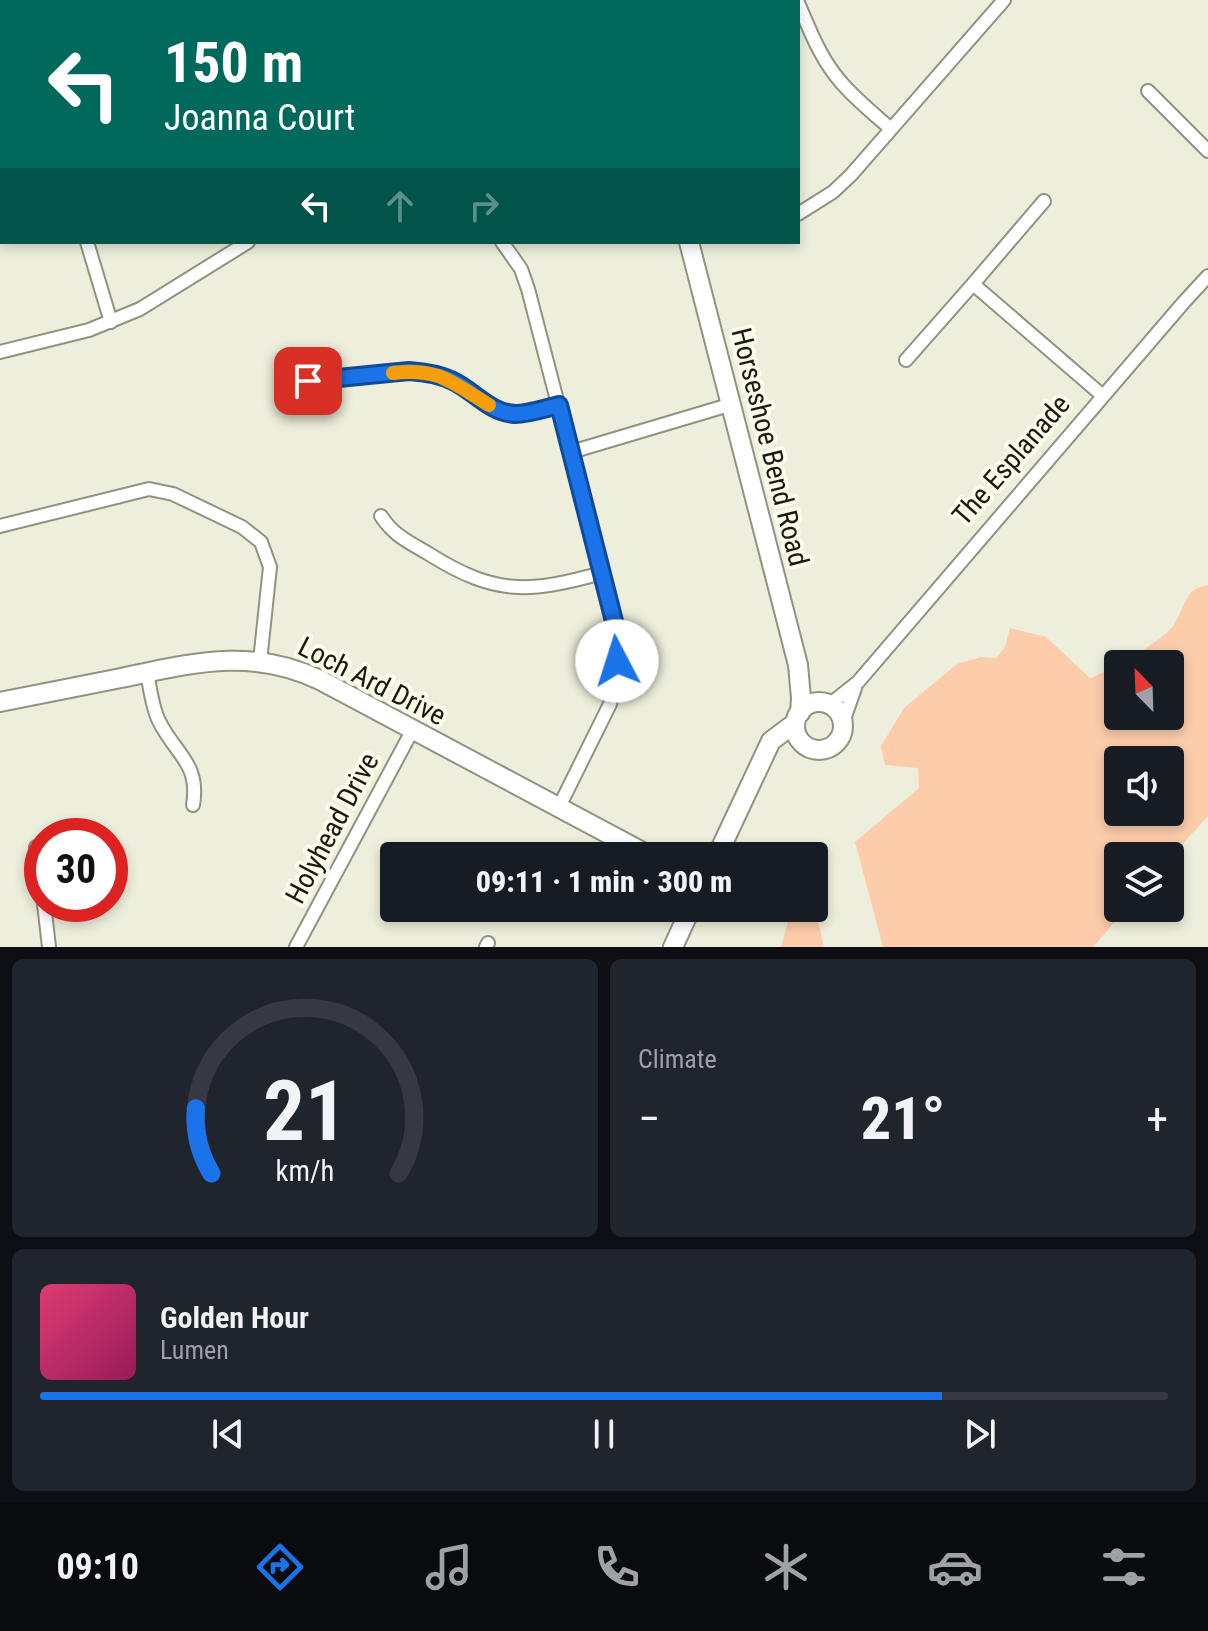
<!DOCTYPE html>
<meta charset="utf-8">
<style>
:root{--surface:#171b24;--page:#20242c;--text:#f1f3f6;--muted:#9ea1a6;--line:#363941;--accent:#1a73e8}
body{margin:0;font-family:"Roboto Condensed",sans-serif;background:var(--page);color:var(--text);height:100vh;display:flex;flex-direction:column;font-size:30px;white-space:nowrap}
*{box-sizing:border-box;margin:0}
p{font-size:26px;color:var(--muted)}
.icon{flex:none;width:44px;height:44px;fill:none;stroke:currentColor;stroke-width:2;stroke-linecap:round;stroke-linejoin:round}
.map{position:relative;height:947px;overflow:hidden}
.panel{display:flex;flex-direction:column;gap:12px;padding:12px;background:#0d0f14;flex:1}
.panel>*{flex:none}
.top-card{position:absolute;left:0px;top:0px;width:800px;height:244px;box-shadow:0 4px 12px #0003;background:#00695c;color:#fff;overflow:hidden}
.needle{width:52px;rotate:337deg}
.fabs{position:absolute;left:1104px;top:650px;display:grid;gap:16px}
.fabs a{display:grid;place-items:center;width:80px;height:80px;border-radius:8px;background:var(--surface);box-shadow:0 4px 12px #0003;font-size:40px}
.speed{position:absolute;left:24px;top:818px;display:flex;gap:16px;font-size:40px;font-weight:700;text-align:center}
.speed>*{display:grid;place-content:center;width:104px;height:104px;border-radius:50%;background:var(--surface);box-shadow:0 4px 12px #0003;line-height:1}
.speed .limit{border:12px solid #d22;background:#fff;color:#111}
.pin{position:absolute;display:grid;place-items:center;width:68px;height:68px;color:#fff;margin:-34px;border-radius:16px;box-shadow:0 4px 12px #0006}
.me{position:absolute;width:88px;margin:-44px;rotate:355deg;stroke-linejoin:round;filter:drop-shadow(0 0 6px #0008)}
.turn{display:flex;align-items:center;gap:28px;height:168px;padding:0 32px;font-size:36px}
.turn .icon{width:104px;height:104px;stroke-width:2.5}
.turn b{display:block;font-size:56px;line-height:68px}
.lanes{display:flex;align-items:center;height:76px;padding:0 32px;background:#0003;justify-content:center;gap:40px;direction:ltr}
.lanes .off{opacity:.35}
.big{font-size:60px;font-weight:800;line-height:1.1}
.panel .card{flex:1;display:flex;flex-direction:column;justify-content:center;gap:12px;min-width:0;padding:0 28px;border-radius:12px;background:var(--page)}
.panel .dial{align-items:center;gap:0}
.dial svg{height:208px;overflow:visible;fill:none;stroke:var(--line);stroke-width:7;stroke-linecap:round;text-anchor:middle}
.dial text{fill:var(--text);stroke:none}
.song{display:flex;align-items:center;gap:24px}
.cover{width:96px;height:96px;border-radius:12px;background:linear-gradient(135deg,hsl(340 70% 55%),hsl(330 70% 35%))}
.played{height:8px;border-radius:4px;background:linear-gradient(90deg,var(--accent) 80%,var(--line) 80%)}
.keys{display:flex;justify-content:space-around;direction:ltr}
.heat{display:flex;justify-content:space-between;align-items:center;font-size:44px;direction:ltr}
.panel .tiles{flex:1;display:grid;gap:12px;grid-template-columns:1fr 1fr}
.card:last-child{grid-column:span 2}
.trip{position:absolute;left:380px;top:842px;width:448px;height:80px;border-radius:8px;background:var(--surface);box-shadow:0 4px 12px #0003;font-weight:800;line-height:80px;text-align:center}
.menu{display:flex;height:128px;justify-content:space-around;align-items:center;background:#090b0e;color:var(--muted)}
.menu .icon{width:56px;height:56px}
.menu .current{color:var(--accent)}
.menu b{font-size:36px;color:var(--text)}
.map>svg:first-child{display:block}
</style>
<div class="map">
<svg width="1208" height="947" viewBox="0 0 1208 947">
<rect width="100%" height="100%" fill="#edeedb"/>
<!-- green -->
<path fill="#fdccab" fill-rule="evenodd" d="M 1208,585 L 1208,816 L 1170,858 L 1170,856 L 1118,856 L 1118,908 L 1127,908 L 1093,947 L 883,947 L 855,842 L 919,788 L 918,768 L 885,765 L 881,746 L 904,708 L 957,664 L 981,657 L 996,658 L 1005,647 L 1010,628 L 1046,637 L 1090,678 L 1118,667 L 1118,716 L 1170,716 L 1170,664 L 1122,664 C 1136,654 1163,639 1173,626 C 1185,610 1183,588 1208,585 ZM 1118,760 L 1170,760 L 1170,812 L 1118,812 Z
M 814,905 L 824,947 L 781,947 L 791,910 L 814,908 Z"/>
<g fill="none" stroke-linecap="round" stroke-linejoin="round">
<!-- street casing -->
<g stroke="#929281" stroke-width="16">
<path id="street" d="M 5,0 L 5,2
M 798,3 C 810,30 820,58 840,81 C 855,99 874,114 891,129
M 1148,91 L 1208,151
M 798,214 L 833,192 L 851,175 L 1004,0
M 87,242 L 111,322
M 502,242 L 521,269 L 528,289 L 602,573 L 617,644 L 615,682 L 610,704 L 558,809
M 973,284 L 1044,201
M 0,352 L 89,330 L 140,309 L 248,242
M 906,360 L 973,284 L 1103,396
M 308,381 L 409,371 C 424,372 439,374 453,381 C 474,391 490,413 515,414 C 529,414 546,408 559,405
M 571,452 L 729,405
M 381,516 C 394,536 409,542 429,554 C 496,596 529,593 602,573
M 0,526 L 149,489 L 173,494 L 242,527 L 261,542 L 270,567 L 260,661
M 147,672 C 150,688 152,707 159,721 C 175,754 200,763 193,805
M 829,705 L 858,682 L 1184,302 L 1208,276
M 843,722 L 855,688
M 36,847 L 42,892
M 44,904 L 49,947
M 296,947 L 412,731
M 486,947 L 488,943"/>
</g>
<!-- secondary casing -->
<g stroke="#929281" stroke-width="22">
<path id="secondary" d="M 626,0 L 627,2
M 689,242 L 798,665 L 801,698 L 800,713
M 0,702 C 40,694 81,686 121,678 C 193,663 250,647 320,680 L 650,856
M795 726a24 24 0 1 1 48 0a24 24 0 1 1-48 0Z
M 717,856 L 771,741 L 795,723
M 673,947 L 691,908"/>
</g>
<!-- street -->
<use href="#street" stroke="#fff" stroke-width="12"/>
<!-- secondary -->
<use href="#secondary" stroke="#fff" stroke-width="18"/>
</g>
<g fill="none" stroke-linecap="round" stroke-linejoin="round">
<!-- route casing -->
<g stroke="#114b97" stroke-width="20">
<path id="route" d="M 308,381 L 409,371 C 424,372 439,374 453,381 C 474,391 490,413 515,414 C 529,414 546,408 559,405 L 615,625 L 617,661"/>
</g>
<!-- route -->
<use href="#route" stroke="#1a73e8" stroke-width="14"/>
<!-- slow -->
<path stroke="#f59e0b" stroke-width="14" d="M 393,373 C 440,368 451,382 489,405"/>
</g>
<g text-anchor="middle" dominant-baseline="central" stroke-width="8" stroke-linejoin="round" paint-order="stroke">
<!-- street labels -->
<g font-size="28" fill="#191912" stroke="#fafbe8">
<text transform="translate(770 447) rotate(76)">Horseshoe Bend Road</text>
<text transform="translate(1011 460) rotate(-49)">The Esplanade</text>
<text transform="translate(372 681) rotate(27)">Loch Ard Drive</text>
<text transform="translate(332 828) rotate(-62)">Holyhead Drive</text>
</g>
</g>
</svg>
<div class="fabs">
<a><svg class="needle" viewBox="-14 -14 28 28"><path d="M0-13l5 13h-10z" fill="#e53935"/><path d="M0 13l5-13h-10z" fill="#9ea1a6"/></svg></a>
<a><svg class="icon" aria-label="sound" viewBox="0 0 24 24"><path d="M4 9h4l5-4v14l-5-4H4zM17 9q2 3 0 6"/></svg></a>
<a><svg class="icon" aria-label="layers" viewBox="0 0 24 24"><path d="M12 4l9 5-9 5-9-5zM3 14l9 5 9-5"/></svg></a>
</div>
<div class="speed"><div class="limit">30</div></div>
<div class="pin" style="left:308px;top:381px;background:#d93025"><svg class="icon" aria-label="arrive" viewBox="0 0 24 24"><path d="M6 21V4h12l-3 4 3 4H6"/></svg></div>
<svg class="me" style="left:617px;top:661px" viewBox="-20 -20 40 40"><circle r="19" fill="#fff"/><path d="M0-13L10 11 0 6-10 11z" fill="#1a73e8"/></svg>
<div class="trip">09:11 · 1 min · 300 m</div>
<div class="top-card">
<div class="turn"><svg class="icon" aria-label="left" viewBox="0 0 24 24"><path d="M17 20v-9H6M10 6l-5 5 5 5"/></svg><div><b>150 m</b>Joanna Court</div></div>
<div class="lanes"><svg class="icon" aria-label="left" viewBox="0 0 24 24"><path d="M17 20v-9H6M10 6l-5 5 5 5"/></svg><svg class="icon off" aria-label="ahead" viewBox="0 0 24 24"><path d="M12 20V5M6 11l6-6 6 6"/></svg><svg class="icon off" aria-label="right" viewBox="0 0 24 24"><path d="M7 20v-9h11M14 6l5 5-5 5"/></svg></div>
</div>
</div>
<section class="panel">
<div class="tiles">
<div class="card dial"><svg viewBox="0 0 100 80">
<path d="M14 69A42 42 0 1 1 86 69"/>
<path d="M14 69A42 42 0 0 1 8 44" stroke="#1a73e8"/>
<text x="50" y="56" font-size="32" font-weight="700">21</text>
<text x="50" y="72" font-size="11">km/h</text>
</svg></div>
<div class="card"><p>Climate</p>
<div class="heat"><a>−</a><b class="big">21°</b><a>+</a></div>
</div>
<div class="card">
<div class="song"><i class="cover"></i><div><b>Golden Hour</b><p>Lumen</p></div></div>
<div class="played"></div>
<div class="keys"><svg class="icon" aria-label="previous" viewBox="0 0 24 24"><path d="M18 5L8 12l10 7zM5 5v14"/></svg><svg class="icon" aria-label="pause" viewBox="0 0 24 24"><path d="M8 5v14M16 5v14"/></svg><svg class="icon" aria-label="next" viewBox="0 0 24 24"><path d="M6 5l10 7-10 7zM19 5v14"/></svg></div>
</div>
</div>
</section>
<nav class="menu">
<b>09:10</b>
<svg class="icon current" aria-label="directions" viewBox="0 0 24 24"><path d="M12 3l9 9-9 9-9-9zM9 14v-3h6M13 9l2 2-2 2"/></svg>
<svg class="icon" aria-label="music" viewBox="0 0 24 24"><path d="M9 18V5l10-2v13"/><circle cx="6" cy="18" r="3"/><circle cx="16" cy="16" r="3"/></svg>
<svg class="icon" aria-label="phone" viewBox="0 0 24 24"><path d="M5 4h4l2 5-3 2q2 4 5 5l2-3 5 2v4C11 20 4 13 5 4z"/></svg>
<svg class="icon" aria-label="climate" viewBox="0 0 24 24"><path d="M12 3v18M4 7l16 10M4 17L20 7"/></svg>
<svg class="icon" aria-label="car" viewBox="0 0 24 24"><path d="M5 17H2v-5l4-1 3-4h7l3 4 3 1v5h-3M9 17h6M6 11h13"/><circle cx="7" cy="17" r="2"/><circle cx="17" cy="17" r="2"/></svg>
<svg class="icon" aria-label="filters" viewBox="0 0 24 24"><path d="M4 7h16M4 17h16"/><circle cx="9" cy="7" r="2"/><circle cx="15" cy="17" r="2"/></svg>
</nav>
